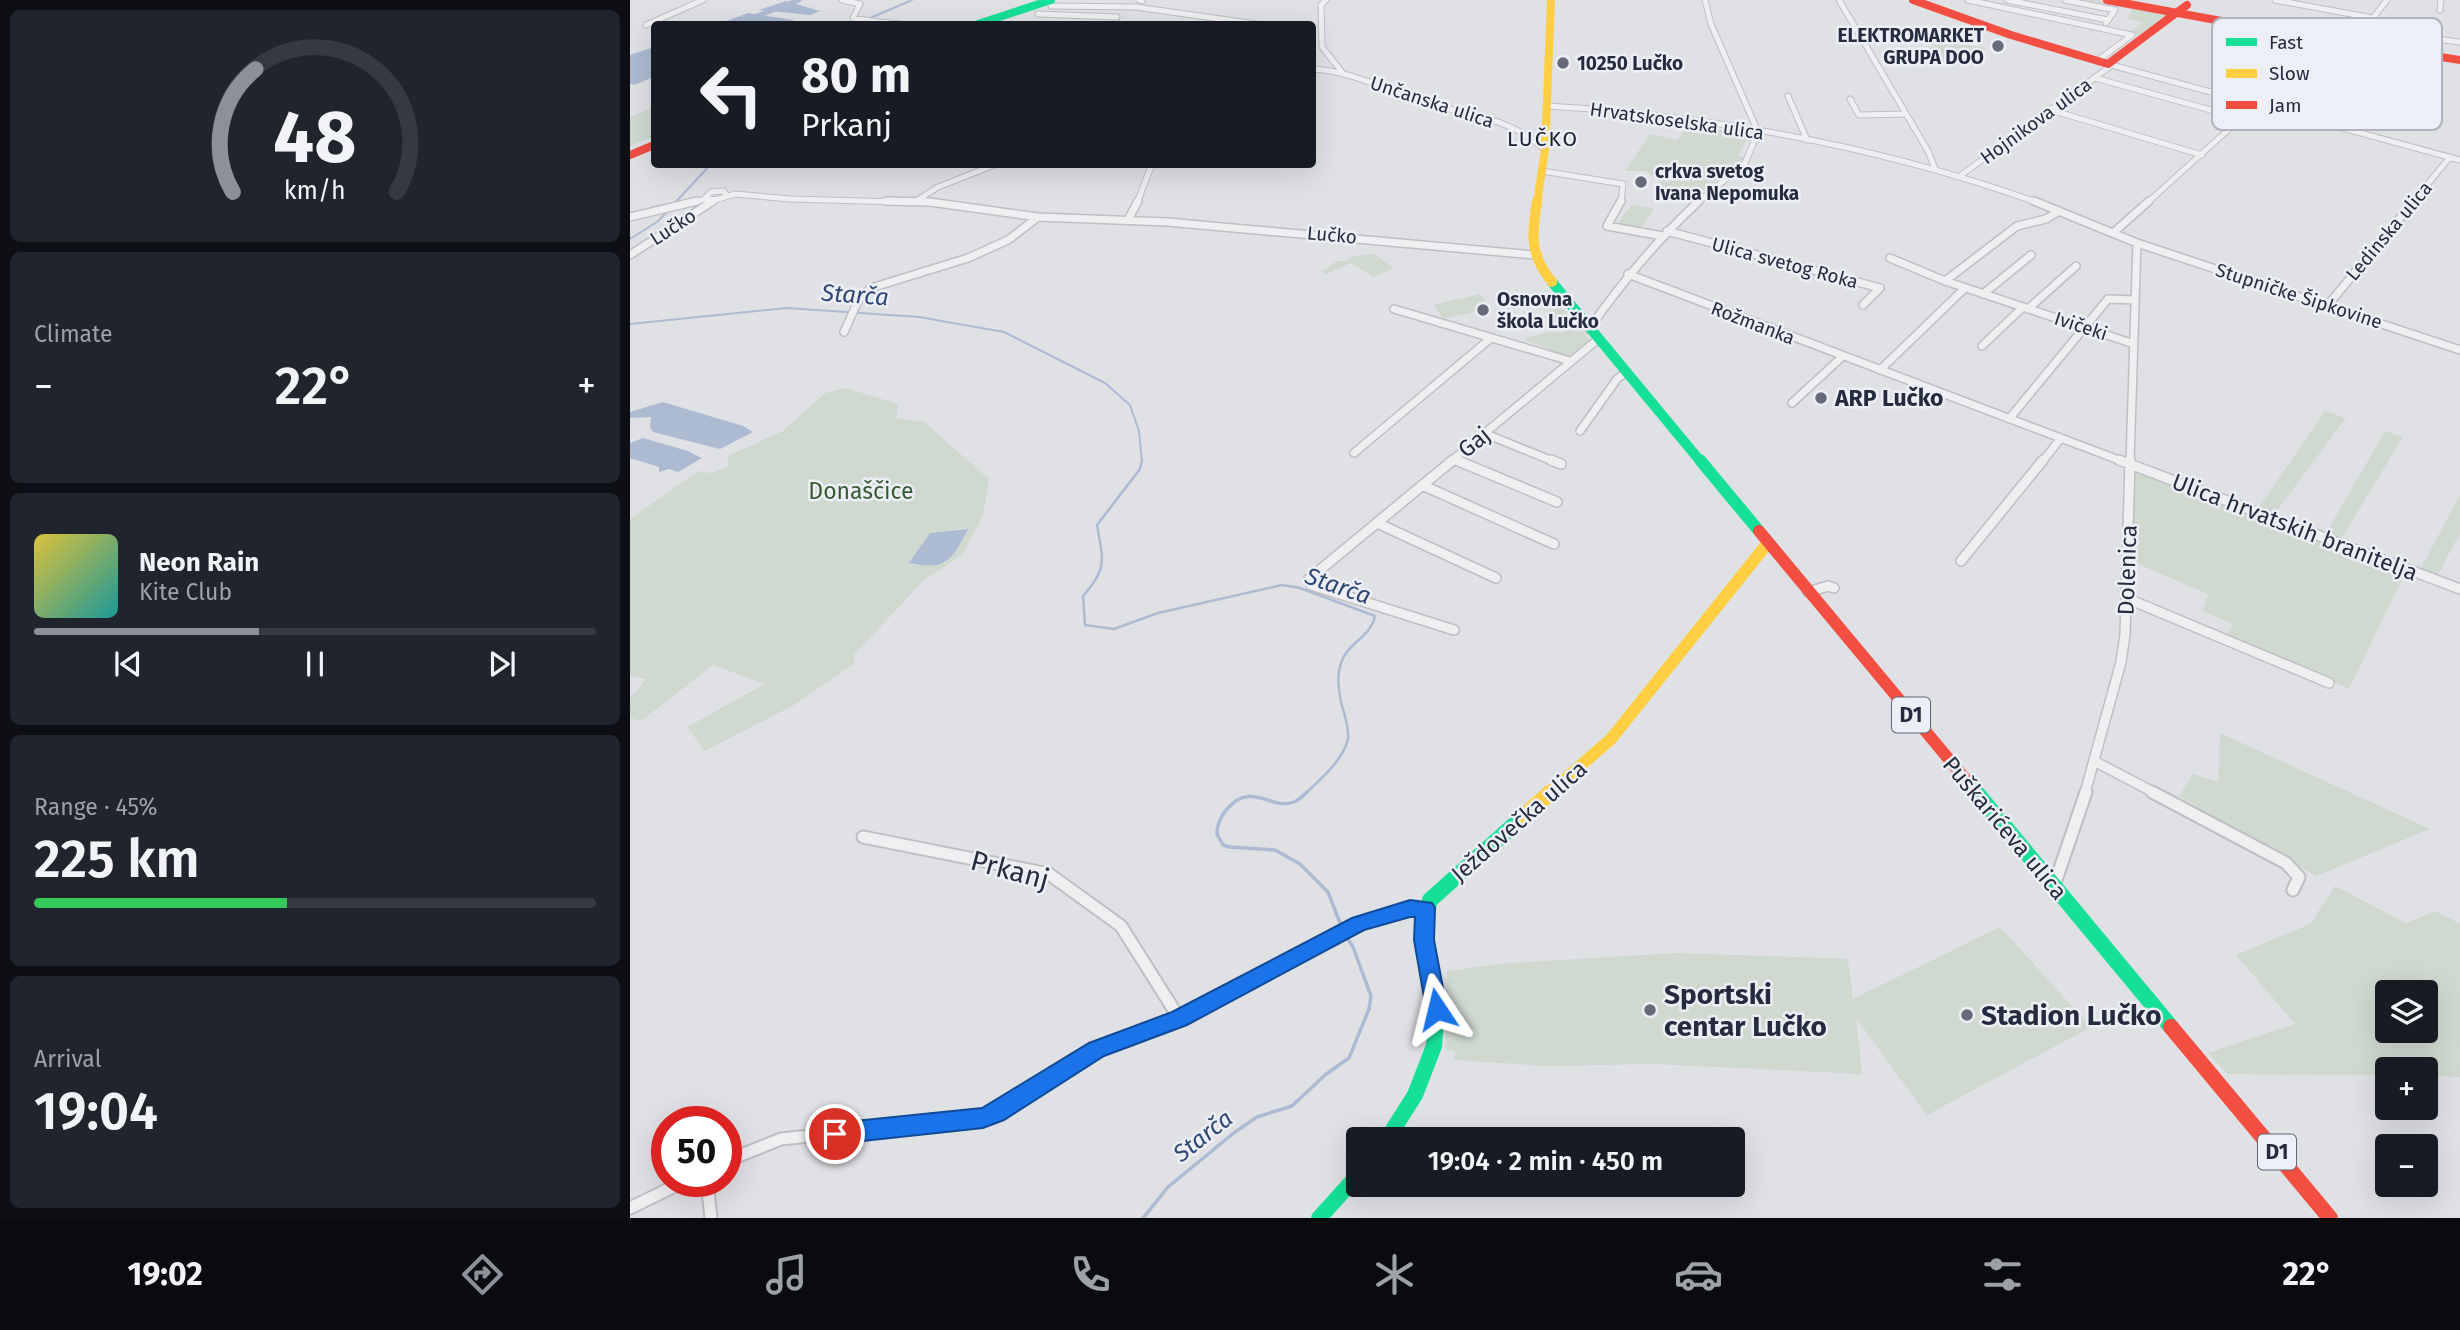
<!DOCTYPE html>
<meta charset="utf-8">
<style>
:root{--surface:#171b24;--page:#20242c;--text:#f1f3f6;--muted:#9ea1a6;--line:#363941;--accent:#8c9099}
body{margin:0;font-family:"Fira Sans",sans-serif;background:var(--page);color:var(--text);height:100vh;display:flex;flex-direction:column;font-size:26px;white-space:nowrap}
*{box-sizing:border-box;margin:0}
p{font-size:23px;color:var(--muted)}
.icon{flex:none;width:38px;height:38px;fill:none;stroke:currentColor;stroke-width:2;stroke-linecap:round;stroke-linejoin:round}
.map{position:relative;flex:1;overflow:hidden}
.sheet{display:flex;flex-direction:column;gap:10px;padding:10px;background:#0d0f14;width:630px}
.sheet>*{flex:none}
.hud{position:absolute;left:21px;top:21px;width:665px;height:147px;border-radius:7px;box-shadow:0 7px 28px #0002;background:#171b24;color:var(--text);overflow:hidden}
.tools{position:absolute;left:1745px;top:980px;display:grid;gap:14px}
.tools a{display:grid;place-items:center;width:63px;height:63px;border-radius:7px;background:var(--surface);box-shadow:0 7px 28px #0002;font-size:35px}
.speed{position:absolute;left:21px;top:1106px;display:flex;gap:14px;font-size:35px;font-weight:700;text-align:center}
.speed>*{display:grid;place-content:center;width:91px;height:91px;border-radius:50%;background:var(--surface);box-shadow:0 7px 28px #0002;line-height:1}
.speed .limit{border:10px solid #d22;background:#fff;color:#111}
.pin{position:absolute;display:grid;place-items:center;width:60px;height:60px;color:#fff;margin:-30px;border:4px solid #fff;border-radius:50%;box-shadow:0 2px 7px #0007}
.me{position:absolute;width:77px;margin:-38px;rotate:350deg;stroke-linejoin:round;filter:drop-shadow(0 0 5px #0008)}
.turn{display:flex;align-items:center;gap:24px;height:147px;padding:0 35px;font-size:32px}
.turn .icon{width:91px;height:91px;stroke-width:2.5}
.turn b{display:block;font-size:49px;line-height:60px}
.big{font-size:52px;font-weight:600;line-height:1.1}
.sheet .card{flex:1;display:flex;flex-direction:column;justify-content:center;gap:10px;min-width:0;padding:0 24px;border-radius:10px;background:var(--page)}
.sheet .dial{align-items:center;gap:0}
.dial svg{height:182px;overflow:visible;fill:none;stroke:var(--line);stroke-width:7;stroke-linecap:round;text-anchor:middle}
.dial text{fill:var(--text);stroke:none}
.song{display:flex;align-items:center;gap:21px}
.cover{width:84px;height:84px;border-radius:10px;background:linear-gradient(135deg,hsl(50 70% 55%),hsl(180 70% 35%))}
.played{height:7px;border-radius:4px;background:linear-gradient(90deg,var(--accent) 40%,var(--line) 40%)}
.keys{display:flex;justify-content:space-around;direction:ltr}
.heat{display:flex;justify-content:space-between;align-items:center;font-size:38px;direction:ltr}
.charge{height:10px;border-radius:5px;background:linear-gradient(90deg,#34c759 45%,var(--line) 0)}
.trip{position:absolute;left:716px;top:1127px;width:399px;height:70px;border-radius:7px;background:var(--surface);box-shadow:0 7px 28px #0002;font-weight:600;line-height:70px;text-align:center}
.dock{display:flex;height:112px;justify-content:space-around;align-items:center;background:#090b0e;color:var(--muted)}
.dock .icon{width:49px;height:49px}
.dock .on{color:var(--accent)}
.dock b{font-size:32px;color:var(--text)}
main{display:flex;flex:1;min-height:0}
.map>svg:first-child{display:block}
</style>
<main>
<section class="sheet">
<div class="card dial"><svg viewBox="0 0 100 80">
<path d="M14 69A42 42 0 1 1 86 69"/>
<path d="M14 69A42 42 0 0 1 24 15" stroke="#8c9099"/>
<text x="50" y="56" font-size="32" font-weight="700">48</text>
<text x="50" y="72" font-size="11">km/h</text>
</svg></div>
<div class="card"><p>Climate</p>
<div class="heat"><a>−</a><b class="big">22°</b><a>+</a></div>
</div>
<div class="card">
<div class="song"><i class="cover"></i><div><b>Neon Rain</b><p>Kite Club</p></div></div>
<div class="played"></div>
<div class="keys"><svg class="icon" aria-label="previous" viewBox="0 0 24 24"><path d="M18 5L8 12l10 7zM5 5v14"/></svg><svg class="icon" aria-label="pause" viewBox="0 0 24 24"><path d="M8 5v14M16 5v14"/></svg><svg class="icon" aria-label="next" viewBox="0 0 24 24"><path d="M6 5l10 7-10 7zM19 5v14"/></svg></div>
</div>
<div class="card"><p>Range · 45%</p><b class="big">225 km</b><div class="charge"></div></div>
<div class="card"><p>Arrival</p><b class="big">19:04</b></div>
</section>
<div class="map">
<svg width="1830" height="1218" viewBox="0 0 1830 1218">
<rect width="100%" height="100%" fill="#e0e1e5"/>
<!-- green -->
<path fill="#cfd9d0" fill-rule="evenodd" d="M 1454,0 L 1465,0 L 1538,14 L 1508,36 L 1503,31 L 1513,22 L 1498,19 L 1502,9 Z
M 1313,42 C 1328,46 1341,44 1356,48 L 1329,66 L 1288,53 Z
M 24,107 L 24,136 L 0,146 L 0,117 Z
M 1059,124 L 1120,135 L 1108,155 L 1115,158 L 1066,196 L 1028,187 L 1031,183 L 1016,171 L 995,171 L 1020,134 L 1047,140 Z
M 1002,205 L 1024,209 L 1009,230 L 986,225 Z
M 744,254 L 764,268 L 743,277 L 721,263 L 697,274 L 692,272 L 707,261 L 717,261 L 723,256 Z
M 850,294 L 861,308 L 814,319 L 803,305 Z
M 932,307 L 960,340 L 939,357 L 893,339 L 919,332 L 934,333 L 916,311 Z
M 216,388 L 268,404 L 266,418 L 294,422 L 359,479 L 353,516 L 332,555 L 294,580 L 223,656 L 225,663 L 164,705 L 75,751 L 57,727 L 135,684 L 83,665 L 11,721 L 0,718 L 0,698 L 16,679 L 0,676 L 0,519 L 68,471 L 81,473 L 98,467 L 98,456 L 153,431 L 195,393 ZM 336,528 L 316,563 L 281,565 L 300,533 Z
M 1695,411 L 1716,418 L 1643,516 L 1627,510 Z
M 1755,431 L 1773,437 L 1710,541 L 1695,535 Z
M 1508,472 L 1776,571 L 1719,689 L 1597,635 L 1603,624 L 1573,611 L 1578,594 L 1501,561 L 1504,473 Z
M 1830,495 L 1830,533 L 1807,576 L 1790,570 Z
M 1590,733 L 1800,829 L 1686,876 L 1549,796 L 1563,774 L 1588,782 Z
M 1705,886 L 1776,923 L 1806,911 L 1830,924 L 1830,1077 L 1796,1076 L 1796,1069 L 1757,1069 L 1757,1075 L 1598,1074 L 1578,1053 L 1665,1024 L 1606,955 L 1680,924 ZM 1757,992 L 1796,992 L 1796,1031 L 1757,1031 Z
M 1370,927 L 1461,1027 L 1297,1115 L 1226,1018 L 1232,1074 L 1025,1064 L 915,1066 L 824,1060 L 825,1051 L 815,1049 L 817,971 L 880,963 L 1047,953 L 1218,959 L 1223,999 Z"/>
<!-- water -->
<path fill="#acbad2" d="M 156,1 L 190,11 L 180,15 L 129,10 Z
M 118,13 L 164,20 L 154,24 L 88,24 Z
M 24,47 L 24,77 L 4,85 L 0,84 L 0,55 Z
M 33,402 L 113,426 L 123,432 L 90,449 L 23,432 L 20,427 L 21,417 L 0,418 L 0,412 Z
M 13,438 L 58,451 L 72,458 L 48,472 L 39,469 L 29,472 L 29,467 L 0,458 L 0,443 Z
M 338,529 C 322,560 317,571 279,563 L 300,533 Z"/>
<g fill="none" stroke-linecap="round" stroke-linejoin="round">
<!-- stream-far2 -->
<path stroke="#acbad2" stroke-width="2" d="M 238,19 L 282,0
M 43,205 L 81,164
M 0,239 L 27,222 L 39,210
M 0,324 L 157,308 L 289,317 L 374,332 L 475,383 L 500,405 L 509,431 L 512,462"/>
<!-- stream-far1 -->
<path stroke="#acbad2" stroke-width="2.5" d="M 512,460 L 510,469 L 467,525 C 473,560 478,568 453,596 L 455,625 L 484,629 L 528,613 L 652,585 L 670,588 L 745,616 C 741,637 717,643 711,663 C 706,677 709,692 712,706 C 715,716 719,727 718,738 C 715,758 690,780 676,793"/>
<!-- stream -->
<path stroke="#acbad2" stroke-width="3.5" d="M 677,792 C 674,795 669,800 664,802 C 640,811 622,780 597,809 C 591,816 587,825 587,834 L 593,845 L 599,847 L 645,850 L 670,864 L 698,892 L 712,928
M 513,1218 L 538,1187 L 605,1132 L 627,1117 L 662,1106 L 695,1075 L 719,1058 L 739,1009 L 741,996 L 723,947 L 715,934"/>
<!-- canal -->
<path stroke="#acbad2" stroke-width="5" d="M 106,24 L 169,0"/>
<!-- street-far3 casing -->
<g stroke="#bebfc3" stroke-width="7">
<path id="street-far3" d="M 212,0 L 230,4 L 223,18 L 249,22 L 244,24
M 509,0 L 512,1
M 696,0 L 691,5 L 692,47 L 712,72
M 1209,0 L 1298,151 L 1305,169
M 1338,0 L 1502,35 L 1467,61
M 1377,0 L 1478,20
M 1435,0 L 1485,10 L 1476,23
M 1645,0 L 1743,18
M 421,6 L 506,7 L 626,24
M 1810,10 L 1811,0
M 408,14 L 487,17
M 249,22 L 271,24
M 16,25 L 73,0
M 1731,29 L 1830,42
M 1723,34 L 1743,18 L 1757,0
M 1478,64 L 1830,160
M 682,69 C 721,71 754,89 791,101 C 833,115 882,117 915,150
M 1465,78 L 1613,119
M 1158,96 L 1177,140
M 1220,99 L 1229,115 L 1276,114
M 917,106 C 1083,116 1252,147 1409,203
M 1421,110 L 1572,155
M 912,171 L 993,184 L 991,203
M 1330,176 L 1482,65
M 96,195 L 94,191 L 81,192 L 75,198 L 85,200 L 105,194 L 161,199 L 306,203
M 286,201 L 308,187 L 367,164
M 60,203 L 76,199
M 81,203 L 85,200
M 507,203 L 522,164
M 1067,203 L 1115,163 L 1128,132 L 1081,24 L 1075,0
M 1517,203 L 1618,112 L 1706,48
M 1782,203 L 1820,157"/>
</g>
<!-- street-far2 casing -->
<g stroke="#bebfc3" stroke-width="10">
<path id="street-far2" d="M 256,201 L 300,202 L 408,217 L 537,222 L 904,255
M 991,201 L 977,226 L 1033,236
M 1404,201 L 1507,243 L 1830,350
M 0,217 L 67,201
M 498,220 L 508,201
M 1037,231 L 1250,288 L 1233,305
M 1483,233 L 1519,201
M 0,255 L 83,201
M 1260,258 L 1315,281 L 1504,344
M 998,274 L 1494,462
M 1315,281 L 1387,226 L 1416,219 L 1429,211
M 1353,294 L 1401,255
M 1698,305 L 1784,201
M 764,309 L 940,361
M 1398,309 L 1446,266
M 959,329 C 992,282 1027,240 1069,201
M 214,332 L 228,301 L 241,288 L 338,258 L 378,240 L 408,217
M 1352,346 L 1393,307
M 1250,370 L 1335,288
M 1162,403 L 1213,356
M 1379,419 L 1478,299 L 1505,300
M 950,431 L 987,379 L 995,373
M 856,434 L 925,462
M 724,453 L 861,338
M 824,459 L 830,462
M 820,462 L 967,340
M 1412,462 L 1431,438
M 1500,462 L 1507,243"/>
</g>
<!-- street-far1 casing -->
<g stroke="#bebfc3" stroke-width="12">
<path id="street-far1" d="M 823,460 L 679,579 L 681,585 L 824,630
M 826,460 L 927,502
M 921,460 L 931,464
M 1489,460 L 1830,589
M 792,485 L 924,544
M 747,523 L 866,578
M 1331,561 L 1413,460
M 1178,592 L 1198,586 L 1204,588
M 1496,598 L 1699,683
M 1464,761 L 1525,793
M 1455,793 L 1491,662 L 1495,634 L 1500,460"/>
</g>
<!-- street casing -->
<g stroke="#bebfc3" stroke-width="15">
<path id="street" d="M 1522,792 L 1656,863 L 1669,877 L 1663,890
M 233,837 L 419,874 L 491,926 L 549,1018
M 1424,886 L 1456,792
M 96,1161 L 151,1139 L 353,1118 L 366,1113 L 467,1050 L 549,1018 L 729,924 L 780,909 L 795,909
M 77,1181 L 81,1218
M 0,1208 L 55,1181"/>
</g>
<!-- street-far3 -->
<use href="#street-far3" stroke="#efeff2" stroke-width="5"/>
<!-- street-far2 -->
<use href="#street-far2" stroke="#efeff2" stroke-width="7"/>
<!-- street-far1 -->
<use href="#street-far1" stroke="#efeff2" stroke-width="9"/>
<!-- street -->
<use href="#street" stroke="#efeff2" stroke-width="11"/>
<!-- fast-far3 -->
<path stroke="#16e098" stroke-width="8" d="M 348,24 L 421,0"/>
<!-- fast-far2 -->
<path stroke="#16e098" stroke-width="10" d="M 922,282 L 1071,462"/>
<!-- fast-far1 -->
<path stroke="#16e098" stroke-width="12" d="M 1070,460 L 1129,531
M 1337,781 L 1347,793"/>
<!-- fast -->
<path stroke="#16e098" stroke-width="16" d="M 1346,792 L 1541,1027
M 757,1139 L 785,1095 L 804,1046 L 807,1011 L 793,927 L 800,900 L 894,816
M 689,1218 L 728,1175"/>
<!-- slow-far3 -->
<path stroke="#ffcf43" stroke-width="8" d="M 907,203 L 915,150 L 921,0"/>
<!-- slow-far2 -->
<path stroke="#ffcf43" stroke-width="10" d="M 907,201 C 902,234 899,254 922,282"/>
<!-- slow-far1 -->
<path stroke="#ffcf43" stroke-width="12" d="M 919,793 L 981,739 L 1137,544"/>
<!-- slow -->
<path stroke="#ffcf43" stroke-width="16" d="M 894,816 L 921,792"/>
<!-- jam-far2 -->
<path stroke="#f24e42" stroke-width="8" d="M 1283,0 L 1381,35 L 1478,64 L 1538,19
M 1477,0 L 1646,31 L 1830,60
M 0,155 L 24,145"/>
<!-- jam-far1 -->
<path stroke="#f24e42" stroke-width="12" d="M 1129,531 L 1337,781"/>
<!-- jam -->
<path stroke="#f24e42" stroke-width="16" d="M 1541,1027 L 1700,1218"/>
<!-- jam-bridge -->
<path stroke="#f24e42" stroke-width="8" d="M 1538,19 L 1557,5"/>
</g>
<!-- route -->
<path fill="#1a73e8" stroke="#114b97" stroke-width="2" d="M 780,900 L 802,903 L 805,908 L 804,940 L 817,1009 L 814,1015 L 807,1018 L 799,1015 L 796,1009 L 784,940 L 785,917 L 780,917 L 734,930 L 557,1025 L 474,1056 L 374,1120 L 353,1128 L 205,1144 L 197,1141 L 194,1134 L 197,1126 L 205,1123 L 352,1108 L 459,1043 L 542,1012 L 722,918 Z"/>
<!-- markers -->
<g fill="#676b79" stroke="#eceff5" stroke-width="2.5">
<circle cx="1368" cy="46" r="7"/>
<circle cx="933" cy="63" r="7"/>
<circle cx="1011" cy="182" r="7"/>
<circle cx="853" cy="310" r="7"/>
<circle cx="1191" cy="398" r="7"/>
<circle cx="1020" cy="1010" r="7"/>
<circle cx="1337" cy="1015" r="7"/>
</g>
<g text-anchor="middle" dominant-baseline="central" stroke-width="5" stroke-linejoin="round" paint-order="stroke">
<!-- far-poi labels -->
<g font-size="19" font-weight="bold" fill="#262c3f" stroke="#eceff5" text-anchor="start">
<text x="1354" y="35" text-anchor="end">ELEKTROMARKET<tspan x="1354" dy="22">GRUPA DOO</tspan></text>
<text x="947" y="63">10250 Lučko</text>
<text x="1025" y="171">crkva svetog<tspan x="1025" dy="22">Ivana Nepomuka</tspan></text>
<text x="867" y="299">Osnovna<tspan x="867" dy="22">škola Lučko</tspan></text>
</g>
<!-- far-street labels -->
<g font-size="19" fill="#262c3f" stroke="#eceff5">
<text transform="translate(802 102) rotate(18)">Unčanska ulica</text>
<text transform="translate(1047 121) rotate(8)">Hrvatskoselska ulica</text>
<text transform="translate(1406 121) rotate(-36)">Hojnikova ulica</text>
<text transform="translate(43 227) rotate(-33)">Lučko</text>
<text transform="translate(1759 231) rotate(-50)">Ledinska ulica</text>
<text transform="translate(702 235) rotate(5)">Lučko</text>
<text transform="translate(1155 263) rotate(15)">Ulica svetog Roka</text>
<text transform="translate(1669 296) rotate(18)">Stupničke Šipkovine</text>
<text transform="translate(1123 323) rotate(21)">Rožmanka</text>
<text transform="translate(1451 326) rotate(18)">Ivičeki</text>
</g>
<!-- far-quarter labels -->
<g font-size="21" letter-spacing="2" fill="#181e2f" stroke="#eceff5">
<text x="913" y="139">LUČKO</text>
</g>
<!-- shield labels -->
<g fill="#eceff5" stroke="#616676" stroke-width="2">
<rect x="1262" y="697.5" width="38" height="35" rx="5"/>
<rect x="1628" y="1134.5" width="38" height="35" rx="5"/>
</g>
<g font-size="21" font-weight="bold" fill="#262c3f">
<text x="1281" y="715">D1</text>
<text x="1647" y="1152">D1</text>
</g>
<!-- poi labels -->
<g font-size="23" font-weight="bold" fill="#262c3f" stroke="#eceff5" text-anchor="start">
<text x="1205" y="398">ARP Lučko</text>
</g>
<!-- street labels -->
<g font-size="23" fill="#262c3f" stroke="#eceff5">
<text transform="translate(844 442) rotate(-39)">Gaj</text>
<text transform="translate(1665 527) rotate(21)">Ulica hrvatskih branitelja</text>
<text transform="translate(1497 570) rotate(-88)">Dolenica</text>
<text transform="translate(889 821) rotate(-41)">Ježdovečka ulica</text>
<text transform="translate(1375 828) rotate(50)">Puškarićeva ulica</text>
</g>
<!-- park labels -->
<g font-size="23" fill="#365b33" stroke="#eceff5">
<text x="231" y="491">Donaščice</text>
</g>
<!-- water labels -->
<g font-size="24" font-style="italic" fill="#2f4774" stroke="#eceff5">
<text transform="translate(225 295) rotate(4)">Starča</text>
<text transform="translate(708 586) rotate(19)">Starča</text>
<text transform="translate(573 1136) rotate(-38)">Starča</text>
</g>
<!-- near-street labels -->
<g font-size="28" fill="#262c3f" stroke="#eceff5">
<text transform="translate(380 870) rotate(15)">Prkanj</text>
</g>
<!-- near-poi labels -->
<g font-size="28" font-weight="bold" fill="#262c3f" stroke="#eceff5" text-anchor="start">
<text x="1034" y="994">Sportski<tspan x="1034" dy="32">centar Lučko</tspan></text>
<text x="1351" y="1015">Stadion Lučko</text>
</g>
</g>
<!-- legend -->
<rect x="1582" y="18" width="230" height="112" rx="10" fill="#eceff5" stroke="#b1b4be" stroke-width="2"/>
<rect x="1596" y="38" width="31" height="8" fill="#16e098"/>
<rect x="1596" y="69" width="31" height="9" fill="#ffcf43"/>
<rect x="1596" y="101" width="31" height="8" fill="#f24e42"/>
<g font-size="19" fill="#262c3f">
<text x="1639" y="49">Fast</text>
<text x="1639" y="80">Slow</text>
<text x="1639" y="112">Jam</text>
</g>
</svg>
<div class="tools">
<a><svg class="icon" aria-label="layers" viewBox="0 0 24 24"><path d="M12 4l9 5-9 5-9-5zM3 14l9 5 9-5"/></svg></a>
<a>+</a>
<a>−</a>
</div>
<div class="speed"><div class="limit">50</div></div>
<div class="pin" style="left:205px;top:1134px;background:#d93025"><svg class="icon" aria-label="arrive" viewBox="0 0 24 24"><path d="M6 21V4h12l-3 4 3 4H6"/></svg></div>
<svg class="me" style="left:807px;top:1009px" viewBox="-20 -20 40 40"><path d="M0-17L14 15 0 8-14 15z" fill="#1a73e8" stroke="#fff" stroke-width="4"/></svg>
<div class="trip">19:04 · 2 min · 450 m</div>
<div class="hud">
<div class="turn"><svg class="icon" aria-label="left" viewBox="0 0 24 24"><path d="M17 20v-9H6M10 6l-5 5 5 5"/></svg><div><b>80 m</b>Prkanj</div></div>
</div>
</div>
</main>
<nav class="dock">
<b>19:02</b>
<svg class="icon on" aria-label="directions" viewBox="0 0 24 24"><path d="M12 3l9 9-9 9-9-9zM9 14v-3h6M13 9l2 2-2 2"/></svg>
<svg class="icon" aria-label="music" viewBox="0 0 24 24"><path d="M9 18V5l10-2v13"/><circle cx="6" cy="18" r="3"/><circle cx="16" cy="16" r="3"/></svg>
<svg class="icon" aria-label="phone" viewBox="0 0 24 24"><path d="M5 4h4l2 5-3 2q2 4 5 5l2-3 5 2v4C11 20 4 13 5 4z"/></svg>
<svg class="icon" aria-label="climate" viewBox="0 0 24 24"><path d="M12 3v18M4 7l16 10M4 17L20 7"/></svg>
<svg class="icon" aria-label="car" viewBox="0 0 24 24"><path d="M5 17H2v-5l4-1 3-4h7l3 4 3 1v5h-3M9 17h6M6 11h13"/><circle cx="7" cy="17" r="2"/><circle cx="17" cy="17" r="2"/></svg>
<svg class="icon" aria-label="filters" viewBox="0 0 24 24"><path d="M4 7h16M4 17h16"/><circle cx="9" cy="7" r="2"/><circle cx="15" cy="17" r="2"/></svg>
<b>22°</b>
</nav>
